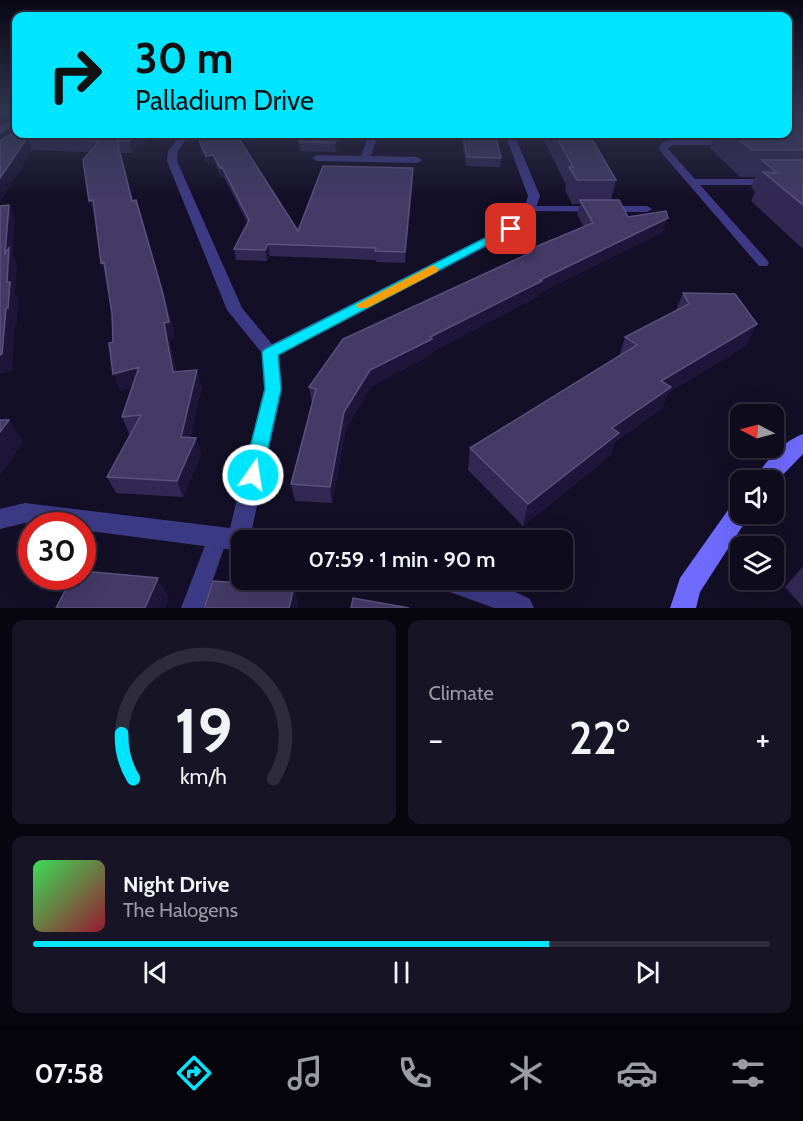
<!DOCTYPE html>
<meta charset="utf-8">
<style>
:root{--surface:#0e0b1c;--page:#171425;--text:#f1f3f6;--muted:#9b9ba3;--line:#2e2b3b;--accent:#00e5ff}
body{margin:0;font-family:Cabin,sans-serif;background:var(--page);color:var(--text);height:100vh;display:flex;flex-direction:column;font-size:22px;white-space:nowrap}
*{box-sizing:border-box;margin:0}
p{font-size:20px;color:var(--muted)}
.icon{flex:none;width:33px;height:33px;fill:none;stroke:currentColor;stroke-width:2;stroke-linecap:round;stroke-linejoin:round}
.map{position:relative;height:608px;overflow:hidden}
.drawer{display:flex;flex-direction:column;gap:12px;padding:12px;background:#08060f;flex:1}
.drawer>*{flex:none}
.hud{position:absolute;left:12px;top:12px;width:780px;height:126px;border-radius:12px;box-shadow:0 6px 24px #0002,0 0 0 2px var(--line);background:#00e5ff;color:#111;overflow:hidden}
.needle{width:39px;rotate:276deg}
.tools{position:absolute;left:730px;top:404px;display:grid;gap:12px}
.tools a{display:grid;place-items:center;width:54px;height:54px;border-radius:12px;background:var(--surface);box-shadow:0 6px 24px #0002,0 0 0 2px var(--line);font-size:30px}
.speed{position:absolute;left:18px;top:512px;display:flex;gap:12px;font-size:30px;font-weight:700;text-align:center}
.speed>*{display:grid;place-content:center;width:78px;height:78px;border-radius:50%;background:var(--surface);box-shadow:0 6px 24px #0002,0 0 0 2px var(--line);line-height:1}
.speed .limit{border:9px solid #d22;background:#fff;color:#111}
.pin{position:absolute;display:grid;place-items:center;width:51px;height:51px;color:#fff;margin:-26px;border-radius:12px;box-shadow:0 3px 9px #0006}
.me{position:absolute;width:66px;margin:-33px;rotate:13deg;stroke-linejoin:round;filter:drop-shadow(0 0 4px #0008)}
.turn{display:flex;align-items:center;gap:21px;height:126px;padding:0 24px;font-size:27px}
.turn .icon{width:78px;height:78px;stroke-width:2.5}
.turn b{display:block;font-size:42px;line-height:51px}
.big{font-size:45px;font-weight:600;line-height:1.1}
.drawer .widget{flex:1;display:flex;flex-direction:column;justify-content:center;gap:9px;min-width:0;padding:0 21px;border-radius:12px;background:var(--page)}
.drawer .dial{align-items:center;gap:0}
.dial svg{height:156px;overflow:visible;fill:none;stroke:var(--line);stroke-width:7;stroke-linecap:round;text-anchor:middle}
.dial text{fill:var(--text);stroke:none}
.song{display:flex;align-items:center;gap:18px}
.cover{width:72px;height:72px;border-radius:9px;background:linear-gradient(135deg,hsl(130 70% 55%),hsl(350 70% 35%))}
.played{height:6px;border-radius:3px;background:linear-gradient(90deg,var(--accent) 70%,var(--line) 70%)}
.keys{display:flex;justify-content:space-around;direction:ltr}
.heat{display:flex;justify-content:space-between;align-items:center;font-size:33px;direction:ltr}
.drawer .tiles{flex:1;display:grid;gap:12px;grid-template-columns:1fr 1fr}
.widget:last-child{grid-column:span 2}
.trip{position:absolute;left:231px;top:530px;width:342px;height:60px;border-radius:12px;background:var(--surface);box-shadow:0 6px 24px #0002,0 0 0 2px var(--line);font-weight:600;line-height:60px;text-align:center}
.dock{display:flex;height:96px;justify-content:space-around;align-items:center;background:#06040b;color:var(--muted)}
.dock .icon{width:42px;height:42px}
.dock .selected{color:var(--accent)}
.dock b{font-size:27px;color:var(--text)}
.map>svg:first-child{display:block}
</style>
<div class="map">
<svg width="803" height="608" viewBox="0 0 803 608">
<rect width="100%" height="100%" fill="#130f26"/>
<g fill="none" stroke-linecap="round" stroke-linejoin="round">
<!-- service -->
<path fill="#3d3a85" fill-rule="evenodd" d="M 674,139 L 729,139 L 733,142 L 729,145 L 675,145 L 669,147 L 668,149 L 695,179 L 803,179 L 803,185 L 700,185 L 767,260 L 769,263 L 767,266 L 759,266 L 660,151 L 659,149 L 662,143 Z
M 530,206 L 647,206 L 652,209 L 647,212 L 526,211 L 526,207 Z
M 218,527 L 225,530 L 228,537 L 203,608 L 181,608 L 211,530 Z"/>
<!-- minor -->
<path fill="#3d3a85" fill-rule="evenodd" d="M 16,118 L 16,125 L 0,134 L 0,127 Z
M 181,134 L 190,134 L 178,151 L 177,161 L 242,308 L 272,344 L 507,226 L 523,213 L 528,196 L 505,134 L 514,134 L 540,196 L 534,214 L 515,232 L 279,355 L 282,389 L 251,534 L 253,540 L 242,540 L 242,551 L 82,530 L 82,525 L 25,523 L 0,529 L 0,509 L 25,503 L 230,528 L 264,389 L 262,353 L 227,310 L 167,161 L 168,151 Z
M 369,134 L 378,134 L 371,156 L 417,157 L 422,160 L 417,163 L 317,161 L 312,158 L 317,155 L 361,156 Z
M 436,579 L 488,579 L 530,599 L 534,608 L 494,608 L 439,588 Z"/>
<!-- secondary -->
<path fill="#6f6bff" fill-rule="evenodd" d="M 803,434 L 803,454 L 774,484 L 774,480 L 755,480 C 763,463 785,440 803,434 Z
M 741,500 L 741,513 L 751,513 L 700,592 L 696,608 L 670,608 L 680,578 L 733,503 Z"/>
</g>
<!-- wall -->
<path fill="#312854" d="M 788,113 L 803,113 L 803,249 L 751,201 L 755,192 L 751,187 L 755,177 L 740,177 L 710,148 L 714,137 L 699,137 L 695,134 L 788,134 Z
M 16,134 L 154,134 L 132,153 L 121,153 L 133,201 L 141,214 L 168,310 L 175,338 L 169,339 L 176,371 L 202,386 L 190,438 L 196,438 L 201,455 L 183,497 L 116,493 L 107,477 L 131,434 L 129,434 L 122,417 L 132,387 L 120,391 L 113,342 L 112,314 L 106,276 L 95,215 L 89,201 L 90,152 L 32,150 L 0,201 L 0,141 Z
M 303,134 L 344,134 L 336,152 L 300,151 L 299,142 Z
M 461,134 L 495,134 L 501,158 L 500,167 L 466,166 Z
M 541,134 L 589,134 L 616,180 L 611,200 L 628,217 L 663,232 L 540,293 L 539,296 L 432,352 L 432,355 L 371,386 L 346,429 L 332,503 L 295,501 L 291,484 L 312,403 L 309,387 L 522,257 L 523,252 L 584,227 L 577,214 L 580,204 L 572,204 L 565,190 L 566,185 Z
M 199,140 L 298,231 L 413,178 L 405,263 L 376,262 L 376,260 L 270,256 L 267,261 L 236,260 L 234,249 L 248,224 L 224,177 L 222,178 L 216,165 L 209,166 L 201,149 Z
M 683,293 L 747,345 L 668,393 L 661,409 L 615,442 L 611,455 L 523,526 L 468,470 L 470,448 L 619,357 L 625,337 L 676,310 Z
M 803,566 L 803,607 L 785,587 Z"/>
<!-- shaded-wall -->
<path fill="#1d163a" d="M 137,134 L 154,134 L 132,153 L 129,141 Z
M 339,134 L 344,134 L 336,152 L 335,143 Z
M 27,138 L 32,150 L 0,201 L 0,178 Z
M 117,141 L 121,153 L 137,215 L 132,201 Z
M 213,155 L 216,165 L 209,166 L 206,156 Z
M 222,167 L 224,177 L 222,178 L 220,168 Z
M 413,168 L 413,178 L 405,263 L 405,252 Z
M 93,200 L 98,214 L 94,215 L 89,201 Z
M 9,205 L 15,219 L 13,255 L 17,263 L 15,293 L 18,297 L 17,324 L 15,324 L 12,371 L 0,374 L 0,355 L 7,282 L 5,253 Z
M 141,214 L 168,310 L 175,338 L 169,339 L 179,388 L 173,372 Z
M 668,218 L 663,232 L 540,293 L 539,296 L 432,352 L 432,355 L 371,386 L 346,429 L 332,503 L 330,487 L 344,412 L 370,370 L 540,280 Z
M 268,244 L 270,256 L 267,261 L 265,250 Z
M 104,262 L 107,278 L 101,263 Z
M 757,324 L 747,345 L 668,393 L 661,409 L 615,442 L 611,455 L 523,526 L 528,504 L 612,428 L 661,381 Z
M 139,367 L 146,383 L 120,391 L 113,374 Z
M 197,370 L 202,386 L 187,454 L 181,437 Z
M 9,420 L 23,442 L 0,476 L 0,432 Z
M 196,438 L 201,455 L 183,497 L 177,481 Z
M 158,578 L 169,598 L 165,608 L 145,608 Z
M 294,587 L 299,608 L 289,608 Z"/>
<!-- building -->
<path fill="#433a66" stroke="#5a527e" stroke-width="1.5" d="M 788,113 L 803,113 L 803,117 L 788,117 Z
M 788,123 L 803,123 L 803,150 L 751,150 L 732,134 L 788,134 Z
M 16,131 L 16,134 L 137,134 L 129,141 L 117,141 L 132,201 L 136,200 L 163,294 L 169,322 L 164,323 L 173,372 L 197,370 L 181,437 L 196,438 L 177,481 L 107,477 L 141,415 L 122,417 L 139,367 L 113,374 L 109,343 L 113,342 L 112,314 L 104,262 L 101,263 L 93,200 L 89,201 L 83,160 L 100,140 L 27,138 L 0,178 L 0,141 Z
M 204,134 L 236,134 L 298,231 L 323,166 L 413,168 L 405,252 L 375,251 L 376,248 L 268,244 L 265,250 L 234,249 L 249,220 L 222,167 L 220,168 L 213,155 L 206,156 L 199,140 Z
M 303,134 L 339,134 L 335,143 L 299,142 Z
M 463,134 L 495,134 L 501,158 L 467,157 Z
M 555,134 L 589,134 L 616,180 L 577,180 L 569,167 L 573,167 Z
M 762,160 L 803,160 L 803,205 L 763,172 L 777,173 Z
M 580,200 L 619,200 L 628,217 L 666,211 L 668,218 L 540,280 L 542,281 L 430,337 L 432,339 L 370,370 L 344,412 L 330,487 L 291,484 L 316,389 L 309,387 L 343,339 L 532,252 L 523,252 L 593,223 Z
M 9,205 L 5,253 L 9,248 L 7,282 L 10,282 L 8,308 L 6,308 L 2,354 L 0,355 L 0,206 Z
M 683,293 L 735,294 L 757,324 L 661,381 L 671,387 L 612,428 L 619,433 L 528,504 L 470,448 L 637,345 L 625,337 L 689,304 Z
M 0,420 L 9,420 L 0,432 Z
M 82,571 L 158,578 L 145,608 L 56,608 L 73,576 L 82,576 Z
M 213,581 L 294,587 L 289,608 L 204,608 Z
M 353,598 L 409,608 L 351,608 Z"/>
<!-- sky -->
<linearGradient id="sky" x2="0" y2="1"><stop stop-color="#0a0815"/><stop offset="0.57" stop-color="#333752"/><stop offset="1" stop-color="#333752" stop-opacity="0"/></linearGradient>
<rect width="803" height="198" fill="url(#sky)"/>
<!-- route -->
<path fill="#00e5ff" stroke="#0095a6" stroke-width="1.5" d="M 507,227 L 517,229 L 278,355 L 281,389 L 262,475 L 260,481 L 253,483 L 246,481 L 243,475 L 265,389 L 262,352 L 265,349 Z"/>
<!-- slow -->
<path fill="#f59e0b" d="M 433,265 L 439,269 L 437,272 L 367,308 L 358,308 L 356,305 Z"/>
</svg>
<div class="tools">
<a><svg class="needle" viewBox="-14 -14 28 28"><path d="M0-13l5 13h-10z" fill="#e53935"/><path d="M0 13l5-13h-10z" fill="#9b9ba3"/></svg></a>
<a><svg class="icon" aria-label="sound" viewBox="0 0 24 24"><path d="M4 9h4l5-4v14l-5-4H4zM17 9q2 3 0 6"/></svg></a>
<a><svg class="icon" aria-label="layers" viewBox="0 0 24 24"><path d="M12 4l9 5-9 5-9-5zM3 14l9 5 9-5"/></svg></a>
</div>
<div class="speed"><div class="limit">30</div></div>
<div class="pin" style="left:511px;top:229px;background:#d93025"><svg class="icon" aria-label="arrive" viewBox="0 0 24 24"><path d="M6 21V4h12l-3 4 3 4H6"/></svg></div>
<svg class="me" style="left:253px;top:475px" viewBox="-20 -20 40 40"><circle r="17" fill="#00e5ff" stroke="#fff" stroke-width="3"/><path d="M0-11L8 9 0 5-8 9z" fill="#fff"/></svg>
<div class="trip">07:59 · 1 min · 90 m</div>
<div class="hud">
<div class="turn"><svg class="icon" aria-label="right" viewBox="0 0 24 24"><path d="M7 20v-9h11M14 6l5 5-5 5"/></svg><div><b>30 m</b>Palladium Drive</div></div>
</div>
</div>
<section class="drawer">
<div class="tiles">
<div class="widget dial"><svg viewBox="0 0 100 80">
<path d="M14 69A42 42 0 1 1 86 69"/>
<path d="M14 69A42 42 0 0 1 8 46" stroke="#00e5ff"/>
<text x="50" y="56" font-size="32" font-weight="700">19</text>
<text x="50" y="72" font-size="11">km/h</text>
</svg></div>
<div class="widget"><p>Climate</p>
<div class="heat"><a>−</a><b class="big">22°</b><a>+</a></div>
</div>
<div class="widget">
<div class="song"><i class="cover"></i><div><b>Night Drive</b><p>The Halogens</p></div></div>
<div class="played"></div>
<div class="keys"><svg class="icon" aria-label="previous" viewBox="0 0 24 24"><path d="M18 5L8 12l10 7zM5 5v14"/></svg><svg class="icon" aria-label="pause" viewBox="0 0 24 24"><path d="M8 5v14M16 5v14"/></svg><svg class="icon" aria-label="next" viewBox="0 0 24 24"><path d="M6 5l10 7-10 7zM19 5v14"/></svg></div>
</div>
</div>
</section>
<nav class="dock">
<b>07:58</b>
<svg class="icon selected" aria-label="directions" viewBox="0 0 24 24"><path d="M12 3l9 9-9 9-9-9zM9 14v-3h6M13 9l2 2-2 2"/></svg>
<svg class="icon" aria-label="music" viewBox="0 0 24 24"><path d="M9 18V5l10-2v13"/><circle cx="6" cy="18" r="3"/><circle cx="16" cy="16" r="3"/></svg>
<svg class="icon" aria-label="phone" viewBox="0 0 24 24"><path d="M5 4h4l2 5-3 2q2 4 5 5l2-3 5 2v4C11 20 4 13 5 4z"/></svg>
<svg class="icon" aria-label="climate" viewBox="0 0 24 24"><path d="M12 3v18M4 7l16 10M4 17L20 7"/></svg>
<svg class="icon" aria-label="car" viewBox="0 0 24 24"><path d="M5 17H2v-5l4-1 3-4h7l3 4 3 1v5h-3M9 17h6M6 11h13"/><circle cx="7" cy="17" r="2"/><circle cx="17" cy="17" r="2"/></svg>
<svg class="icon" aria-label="filters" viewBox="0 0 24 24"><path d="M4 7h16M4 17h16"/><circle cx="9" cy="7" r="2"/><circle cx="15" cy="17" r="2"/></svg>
</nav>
